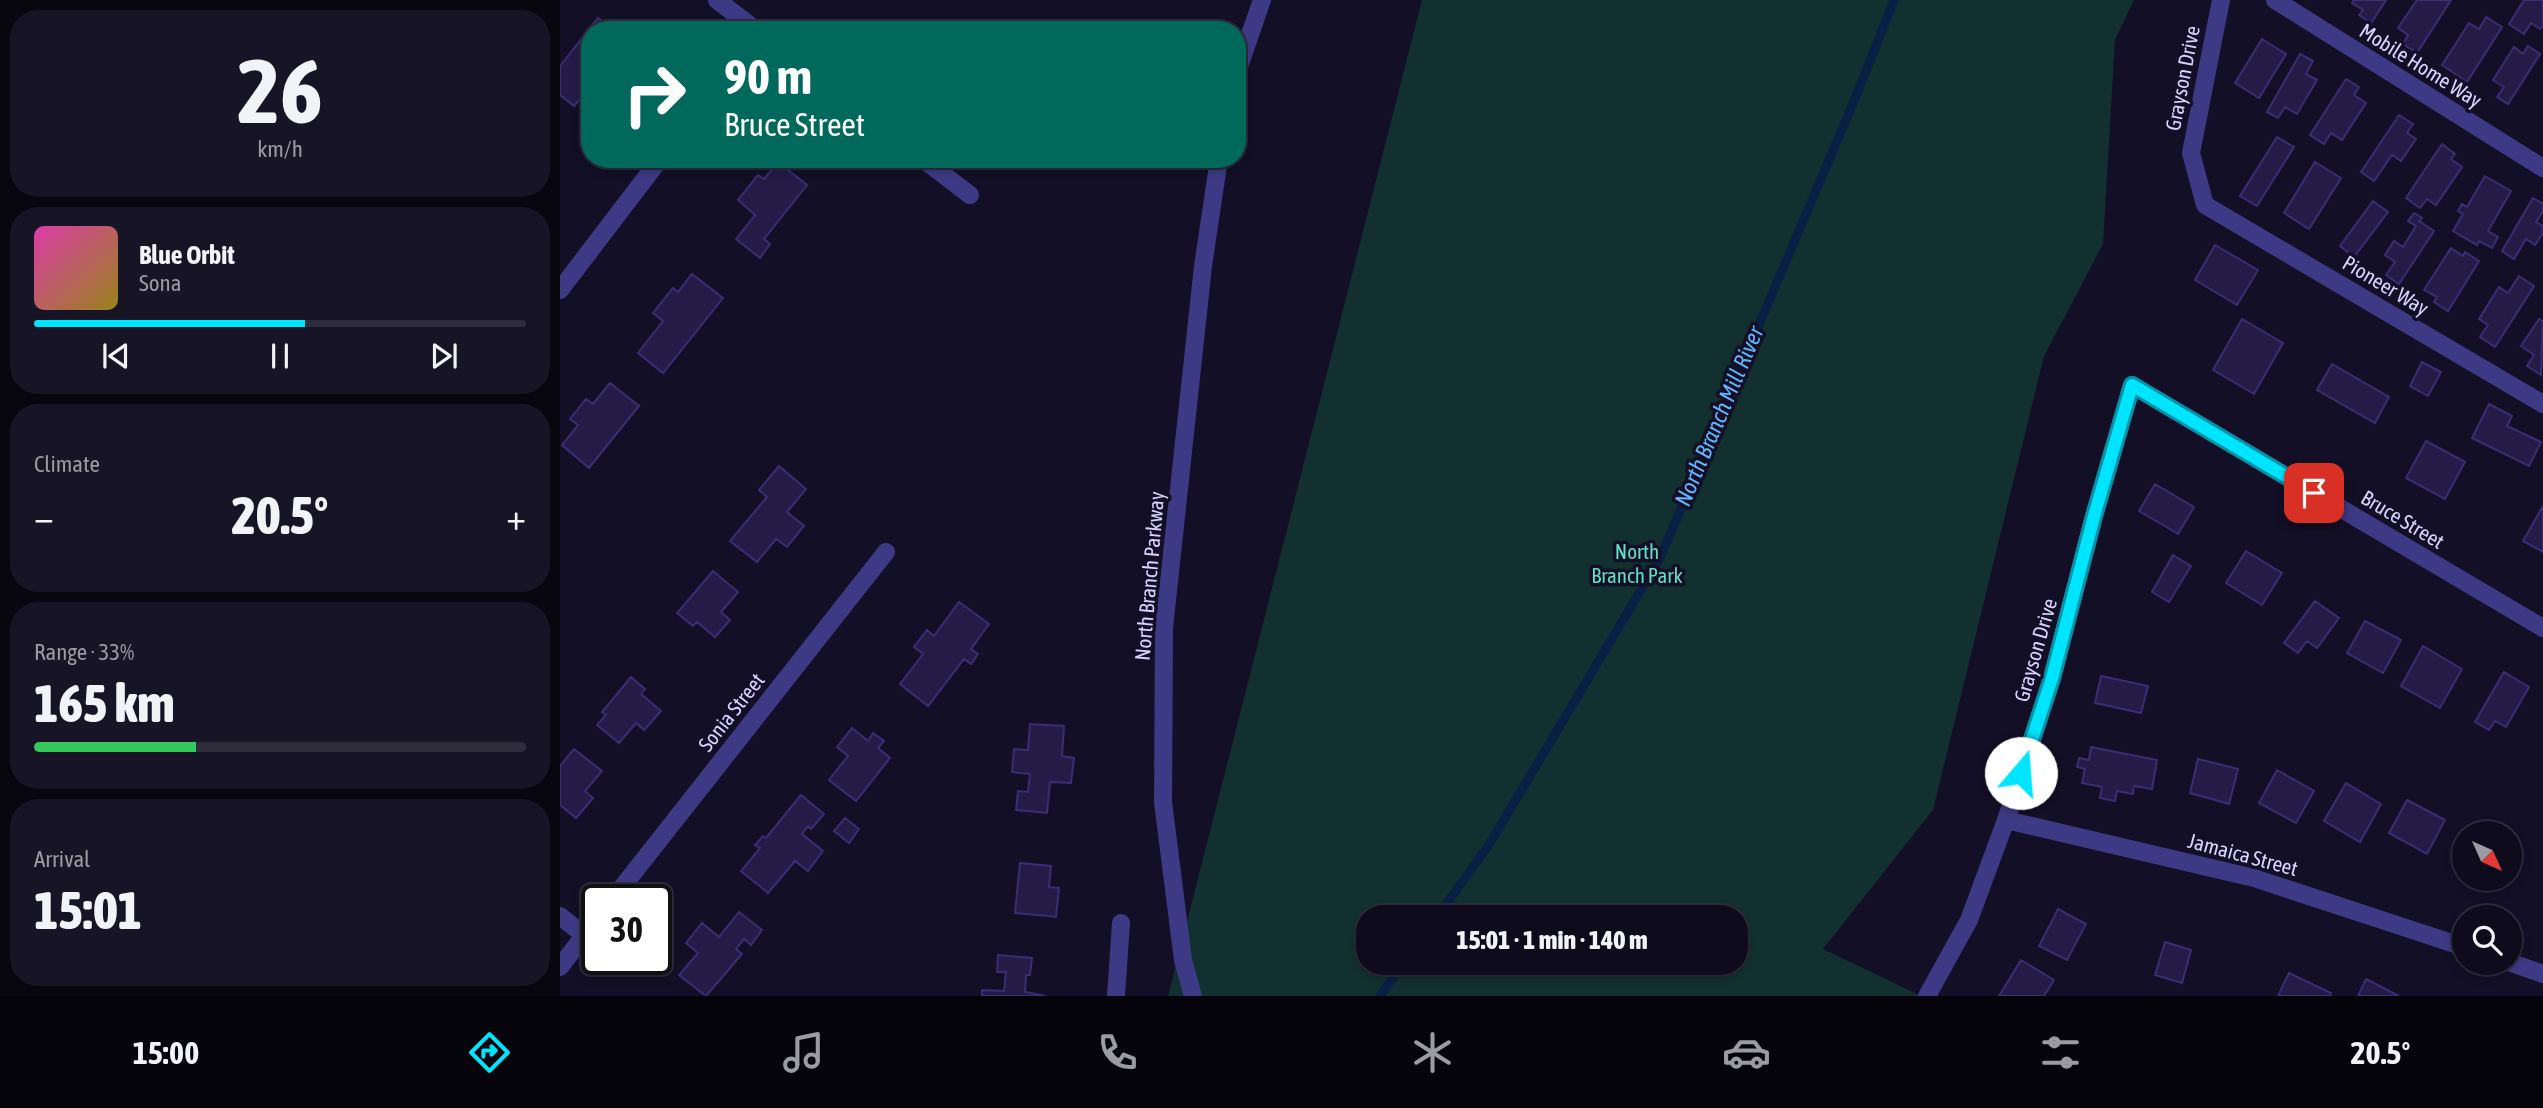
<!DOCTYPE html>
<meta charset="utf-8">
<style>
:root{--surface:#0e0b1c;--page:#171425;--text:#f1f3f6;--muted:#9b9ba3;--line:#2e2b3b;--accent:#00e5ff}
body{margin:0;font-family:"Asap Condensed",sans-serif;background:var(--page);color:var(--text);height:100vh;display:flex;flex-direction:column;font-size:26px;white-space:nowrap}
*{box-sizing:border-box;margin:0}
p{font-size:23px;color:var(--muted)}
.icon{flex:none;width:38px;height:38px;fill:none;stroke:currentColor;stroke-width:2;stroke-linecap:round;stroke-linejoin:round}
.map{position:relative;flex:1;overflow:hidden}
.side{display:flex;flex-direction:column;gap:10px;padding:10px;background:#08060f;width:560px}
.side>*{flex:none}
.top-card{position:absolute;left:21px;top:21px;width:665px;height:147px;border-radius:28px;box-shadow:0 4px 10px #0003,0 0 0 2px var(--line);background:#00695c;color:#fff;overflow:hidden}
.needle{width:46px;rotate:135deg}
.buttons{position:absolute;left:1892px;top:821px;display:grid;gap:14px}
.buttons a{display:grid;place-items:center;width:70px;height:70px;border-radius:50%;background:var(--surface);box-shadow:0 4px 10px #0003,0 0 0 2px var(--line);font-size:35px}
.speed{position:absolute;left:21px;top:884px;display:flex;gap:14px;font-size:35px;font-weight:700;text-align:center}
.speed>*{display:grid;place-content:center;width:91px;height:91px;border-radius:50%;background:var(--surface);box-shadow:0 4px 10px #0003,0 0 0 2px var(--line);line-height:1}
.speed .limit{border:4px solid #111;border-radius:10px;background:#fff;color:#111}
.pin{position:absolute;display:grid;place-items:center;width:60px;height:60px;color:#fff;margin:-30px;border-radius:14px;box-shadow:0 4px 10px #0006}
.me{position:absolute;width:77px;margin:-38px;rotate:18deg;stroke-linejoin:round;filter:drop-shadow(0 0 5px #0008)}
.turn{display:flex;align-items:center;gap:24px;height:147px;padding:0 28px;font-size:32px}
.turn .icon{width:91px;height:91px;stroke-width:2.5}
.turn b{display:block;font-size:49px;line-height:60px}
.big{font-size:52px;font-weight:800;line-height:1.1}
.side .card{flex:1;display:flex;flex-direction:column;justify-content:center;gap:10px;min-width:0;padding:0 24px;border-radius:28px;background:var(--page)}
.side .dial{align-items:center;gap:0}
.dial b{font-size:91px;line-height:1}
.song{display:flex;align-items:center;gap:21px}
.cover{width:84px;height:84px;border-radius:10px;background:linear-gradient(135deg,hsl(320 70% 55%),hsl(50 70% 35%))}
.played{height:7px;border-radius:4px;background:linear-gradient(90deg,var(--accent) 55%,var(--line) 55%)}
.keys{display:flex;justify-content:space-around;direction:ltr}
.heat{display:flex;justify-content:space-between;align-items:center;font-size:38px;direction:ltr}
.charge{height:10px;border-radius:5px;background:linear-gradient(90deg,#34c759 33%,var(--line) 0)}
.trip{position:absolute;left:796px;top:905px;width:392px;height:70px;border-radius:28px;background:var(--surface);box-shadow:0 4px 10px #0003,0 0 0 2px var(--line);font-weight:800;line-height:70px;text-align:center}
.tabs{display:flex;height:112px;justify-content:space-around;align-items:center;background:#06040b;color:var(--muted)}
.tabs .icon{width:49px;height:49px}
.tabs .selected{color:var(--accent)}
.tabs b{font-size:32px;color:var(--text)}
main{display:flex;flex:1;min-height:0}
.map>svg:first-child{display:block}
</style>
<main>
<section class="side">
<div class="card dial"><b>26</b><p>km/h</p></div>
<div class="card">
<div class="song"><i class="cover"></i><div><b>Blue Orbit</b><p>Sona</p></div></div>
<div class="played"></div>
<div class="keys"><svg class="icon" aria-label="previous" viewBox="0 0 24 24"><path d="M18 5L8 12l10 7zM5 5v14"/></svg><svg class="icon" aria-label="pause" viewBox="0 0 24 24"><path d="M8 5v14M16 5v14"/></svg><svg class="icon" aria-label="next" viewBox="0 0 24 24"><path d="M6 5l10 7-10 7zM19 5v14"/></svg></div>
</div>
<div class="card"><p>Climate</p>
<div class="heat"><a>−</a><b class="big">20.5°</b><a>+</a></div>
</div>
<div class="card"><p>Range · 33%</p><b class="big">165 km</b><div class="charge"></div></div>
<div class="card"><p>Arrival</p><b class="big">15:01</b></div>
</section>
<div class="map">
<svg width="1983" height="996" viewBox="0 0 1983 996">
<rect width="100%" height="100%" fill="#130f26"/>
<!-- green -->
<path fill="#12302f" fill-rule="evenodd" d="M 862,0 L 1574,0 L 1555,40 L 1543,244 L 1484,356 L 1373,810 L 1263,949 L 1361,996 L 608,996 ZM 808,917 L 1176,917 L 1176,962 L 808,962 Z"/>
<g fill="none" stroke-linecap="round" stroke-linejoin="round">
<!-- stream -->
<path stroke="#0a1f44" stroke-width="9" d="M 877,917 L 930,843 L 1100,558 L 1294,101 L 1334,0
M 820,996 L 844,962"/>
</g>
<!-- building -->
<path fill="#241b47" stroke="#3b2d73" stroke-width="2" d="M 1794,0 L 1826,0 L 1811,23 L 1799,15 L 1803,10 L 1792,3 Z
M 1857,0 L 1891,0 L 1857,53 L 1843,44 L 1848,35 L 1838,28 Z
M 1964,0 L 1983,0 L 1983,25 L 1980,29 L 1971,23 L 1964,34 L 1949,24 Z
M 1926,17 L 1942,27 L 1907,82 L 1882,65 L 1909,23 L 1919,29 Z
M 38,18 L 53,30 L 30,30 L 30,87 L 14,106 L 0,95 L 0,66 Z
M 1702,39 L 1726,54 L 1699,98 L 1675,83 Z
M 1968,46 L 1980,54 L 1948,104 L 1937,97 L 1944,87 L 1933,80 L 1954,47 L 1963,54 Z
M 1740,54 L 1753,61 L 1746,74 L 1757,80 L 1737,114 L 1725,107 L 1718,118 L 1707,112 Z
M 1786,79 L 1799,87 L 1794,95 L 1806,103 L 1782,140 L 1771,133 L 1764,144 L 1750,135 Z
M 1839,115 L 1853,124 L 1847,133 L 1856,139 L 1841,161 L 1832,155 L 1814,181 L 1801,172 Z
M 1717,137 L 1734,147 L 1697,206 L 1680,196 Z
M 1882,144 L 1895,154 L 1891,159 L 1902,167 L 1876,205 L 1867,199 L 1860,208 L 1846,198 Z
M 218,162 L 247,185 L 204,239 L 210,244 L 200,258 L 176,239 L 195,215 L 178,200 L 198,175 L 204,179 Z
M 1755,162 L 1781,178 L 1749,229 L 1724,213 Z
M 1925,176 L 1951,191 L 1928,231 L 1938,237 L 1932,248 L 1919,241 L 1917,245 L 1893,231 L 1903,214 L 1898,211 L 1902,204 L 1907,207 Z
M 1973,198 L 1983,204 L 1983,211 L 1976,222 L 1983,226 L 1983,233 L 1975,245 L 1966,239 L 1954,259 L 1942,251 Z
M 1813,201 L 1828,212 L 1794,257 L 1780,246 Z
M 1854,213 L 1862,218 L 1859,221 L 1874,231 L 1839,284 L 1826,275 L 1835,262 L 1825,255 L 1834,241 L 1843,247 L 1856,226 L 1848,221 Z
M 1655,245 L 1698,270 L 1677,305 L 1635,280 Z
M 1891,248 L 1903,256 L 1905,252 L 1919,261 L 1888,311 L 1874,302 L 1877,297 L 1864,290 Z
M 132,274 L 163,298 L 103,373 L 78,353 L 103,321 L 93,313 L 113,288 L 118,292 Z
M 1959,276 L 1974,286 L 1935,347 L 1920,337 L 1928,325 L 1919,319 L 1939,287 L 1948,293 Z
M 1682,319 L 1723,343 L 1694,394 L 1653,370 Z
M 1979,319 L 1983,321 L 1981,375 L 1967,366 L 1974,355 L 1961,346 Z
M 1862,362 L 1881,372 L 1868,396 L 1850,386 Z
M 1772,364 L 1829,397 L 1815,423 L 1757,390 Z
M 50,383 L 79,406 L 29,468 L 2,445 L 18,425 L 10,419 L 26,399 L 33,404 Z
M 1929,404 L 1952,416 L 1947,426 L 1981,442 L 1969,466 L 1912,438 Z
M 1866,441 L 1905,462 L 1885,499 L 1846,478 Z
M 219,466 L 246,489 L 227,512 L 244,526 L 227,547 L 216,539 L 197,562 L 170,541 L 207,497 L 199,490 Z
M 1595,484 L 1634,507 L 1618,534 L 1579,511 Z
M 1983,506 L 1983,552 L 1963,541 Z
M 1686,551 L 1722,573 L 1702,605 L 1666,583 Z
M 1613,555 L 1631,566 L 1609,602 L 1592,592 Z
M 153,571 L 178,592 L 161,612 L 170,620 L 155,637 L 137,622 L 133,626 L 117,613 Z
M 1755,601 L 1779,618 L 1757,648 L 1747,641 L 1738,653 L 1724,643 Z
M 399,602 L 429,624 L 411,649 L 418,654 L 411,664 L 404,659 L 368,706 L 340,684 L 363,654 L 354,647 L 367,630 L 374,636 Z
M 1805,621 L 1841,640 L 1823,673 L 1787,653 Z
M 1863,646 L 1902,669 L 1880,708 L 1841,686 Z
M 1944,672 L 1969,687 L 1946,727 L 1935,721 L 1929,730 L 1915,722 Z
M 1541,676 L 1588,686 L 1581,713 L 1535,703 Z
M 71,677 L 85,689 L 81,694 L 101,711 L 84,730 L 76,723 L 59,743 L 37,725 L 46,715 L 42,712 Z
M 470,724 L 504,726 L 502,756 L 514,758 L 511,783 L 490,782 L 487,813 L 456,810 L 458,791 L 468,792 L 470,774 L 452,772 L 454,749 L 468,750 Z
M 292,728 L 308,741 L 313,733 L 324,741 L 318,748 L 330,758 L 296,801 L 269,780 L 288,756 L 277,747 Z
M 1531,747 L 1597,760 L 1592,789 L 1574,786 L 1573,794 L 1557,791 L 1555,801 L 1540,798 L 1542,787 L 1522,783 L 1525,769 L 1517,767 L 1519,758 L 1529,760 Z
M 14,749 L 42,771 L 25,791 L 33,798 L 16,818 L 0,805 L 0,766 Z
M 1638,759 L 1678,769 L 1669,804 L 1630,793 Z
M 1717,770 L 1754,791 L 1736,823 L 1699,803 Z
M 1786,783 L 1821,804 L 1800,842 L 1764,821 Z
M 241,795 L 264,814 L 251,829 L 248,826 L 242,834 L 263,851 L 248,871 L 235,861 L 208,893 L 181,871 L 200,848 L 195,845 L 203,836 L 206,838 Z
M 1847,800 L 1885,820 L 1867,854 L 1829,833 Z
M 285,818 L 299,829 L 289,843 L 274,831 Z
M 460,863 L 491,866 L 489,887 L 499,888 L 496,917 L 455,913 Z
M 1498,909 L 1526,924 L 1507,960 L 1479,946 Z
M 179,912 L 202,930 L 191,945 L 184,939 L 176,949 L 182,954 L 146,996 L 119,975 L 138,953 L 126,943 L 142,923 L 159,937 Z
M 1605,942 L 1631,950 L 1622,983 L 1595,975 Z
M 438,955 L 472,958 L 470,975 L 466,975 L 465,992 L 486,996 L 422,996 L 422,990 L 444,991 L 446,972 L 437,972 Z
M 1461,960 L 1494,980 L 1484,996 L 1439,996 Z
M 1729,973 L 1771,993 L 1770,996 L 1718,996 Z
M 1806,979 L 1839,996 L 1798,996 Z"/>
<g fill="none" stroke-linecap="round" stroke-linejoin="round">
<!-- minor -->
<path stroke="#3d3a85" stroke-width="18" d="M 157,0 L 196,30
M 1661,0 L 1631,153 L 1645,205 L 1983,404
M 1715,0 L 1983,168
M 363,159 L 410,195
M 0,290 L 100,159
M 1446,820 L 1694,878 L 1904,947
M 52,900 L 326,552
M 0,916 L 24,935
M 1949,962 L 1983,974
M 0,967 L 37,919
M 556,996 L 561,923
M 1367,996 L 1409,920 L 1446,820 L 1492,678 L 1534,516 L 1572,385 L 1983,628"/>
<!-- tertiary -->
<path stroke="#3d3a85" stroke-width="18" d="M 677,72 L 702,0
M 633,996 L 623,960 L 603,802 L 604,628 L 643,266 L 659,159"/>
</g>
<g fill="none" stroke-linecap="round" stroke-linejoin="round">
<!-- route casing -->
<g stroke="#0095a6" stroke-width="18">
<path id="route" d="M 1461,773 L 1492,678 L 1534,516 L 1572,385 L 1754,493"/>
</g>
<!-- route -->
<use href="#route" stroke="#00e5ff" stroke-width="12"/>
</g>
<g text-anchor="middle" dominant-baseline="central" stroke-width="7" stroke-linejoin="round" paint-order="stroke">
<!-- street labels -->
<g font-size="21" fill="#d9d4ff" stroke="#130f26">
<text transform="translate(1861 65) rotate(32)">Mobile Home Way</text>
<text transform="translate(1622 78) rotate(-79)">Grayson Drive</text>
<text transform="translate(1826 285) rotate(31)">Pioneer Way</text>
<text transform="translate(1843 519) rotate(31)">Bruce Street</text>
<text transform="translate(589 576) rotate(-85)">North Branch Parkway</text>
<text transform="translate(1475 650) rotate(-74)">Grayson Drive</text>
<text transform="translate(171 712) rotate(-52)">Sonia Street</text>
<text transform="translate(1683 854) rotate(15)">Jamaica Street</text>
</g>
<!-- park labels -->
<g font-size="21" fill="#5fe0c0" stroke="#130f26">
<text x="1077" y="551">North<tspan x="1077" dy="24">Branch Park</tspan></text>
</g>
<!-- water labels -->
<g font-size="23" font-style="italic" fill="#62b6ff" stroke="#130f26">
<text transform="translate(1159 416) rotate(-67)">North Branch Mill River</text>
</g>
</g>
</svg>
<div class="buttons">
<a><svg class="needle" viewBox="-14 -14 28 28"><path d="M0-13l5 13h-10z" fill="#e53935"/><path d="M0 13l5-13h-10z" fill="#9b9ba3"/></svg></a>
<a><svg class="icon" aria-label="search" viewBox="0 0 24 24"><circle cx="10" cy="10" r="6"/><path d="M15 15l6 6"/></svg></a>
</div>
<div class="speed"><div class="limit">30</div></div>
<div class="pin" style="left:1754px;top:493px;background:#d93025"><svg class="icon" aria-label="arrive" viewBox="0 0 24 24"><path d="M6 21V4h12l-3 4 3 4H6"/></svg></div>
<svg class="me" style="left:1461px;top:773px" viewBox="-20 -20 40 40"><circle r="19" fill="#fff"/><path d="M0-13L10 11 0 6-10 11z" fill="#00e5ff"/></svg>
<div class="trip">15:01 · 1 min · 140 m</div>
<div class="top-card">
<div class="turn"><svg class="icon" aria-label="right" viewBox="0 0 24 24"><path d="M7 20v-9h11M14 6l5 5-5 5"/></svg><div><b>90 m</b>Bruce Street</div></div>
</div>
</div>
</main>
<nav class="tabs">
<b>15:00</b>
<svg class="icon selected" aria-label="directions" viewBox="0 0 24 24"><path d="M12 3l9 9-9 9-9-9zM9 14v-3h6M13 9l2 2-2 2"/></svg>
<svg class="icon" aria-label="music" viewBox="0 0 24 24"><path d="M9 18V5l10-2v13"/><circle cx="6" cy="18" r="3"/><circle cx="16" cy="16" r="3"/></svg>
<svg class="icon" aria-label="phone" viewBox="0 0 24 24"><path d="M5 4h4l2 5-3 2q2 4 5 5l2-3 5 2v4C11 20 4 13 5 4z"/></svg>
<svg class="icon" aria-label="climate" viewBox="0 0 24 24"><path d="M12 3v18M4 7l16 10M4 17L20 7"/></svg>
<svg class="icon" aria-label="car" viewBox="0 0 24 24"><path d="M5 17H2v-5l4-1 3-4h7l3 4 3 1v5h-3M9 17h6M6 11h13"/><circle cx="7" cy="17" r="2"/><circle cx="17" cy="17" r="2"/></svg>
<svg class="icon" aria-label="filters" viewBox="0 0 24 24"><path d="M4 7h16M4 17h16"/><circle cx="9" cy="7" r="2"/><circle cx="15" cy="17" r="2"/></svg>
<b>20.5°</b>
</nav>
